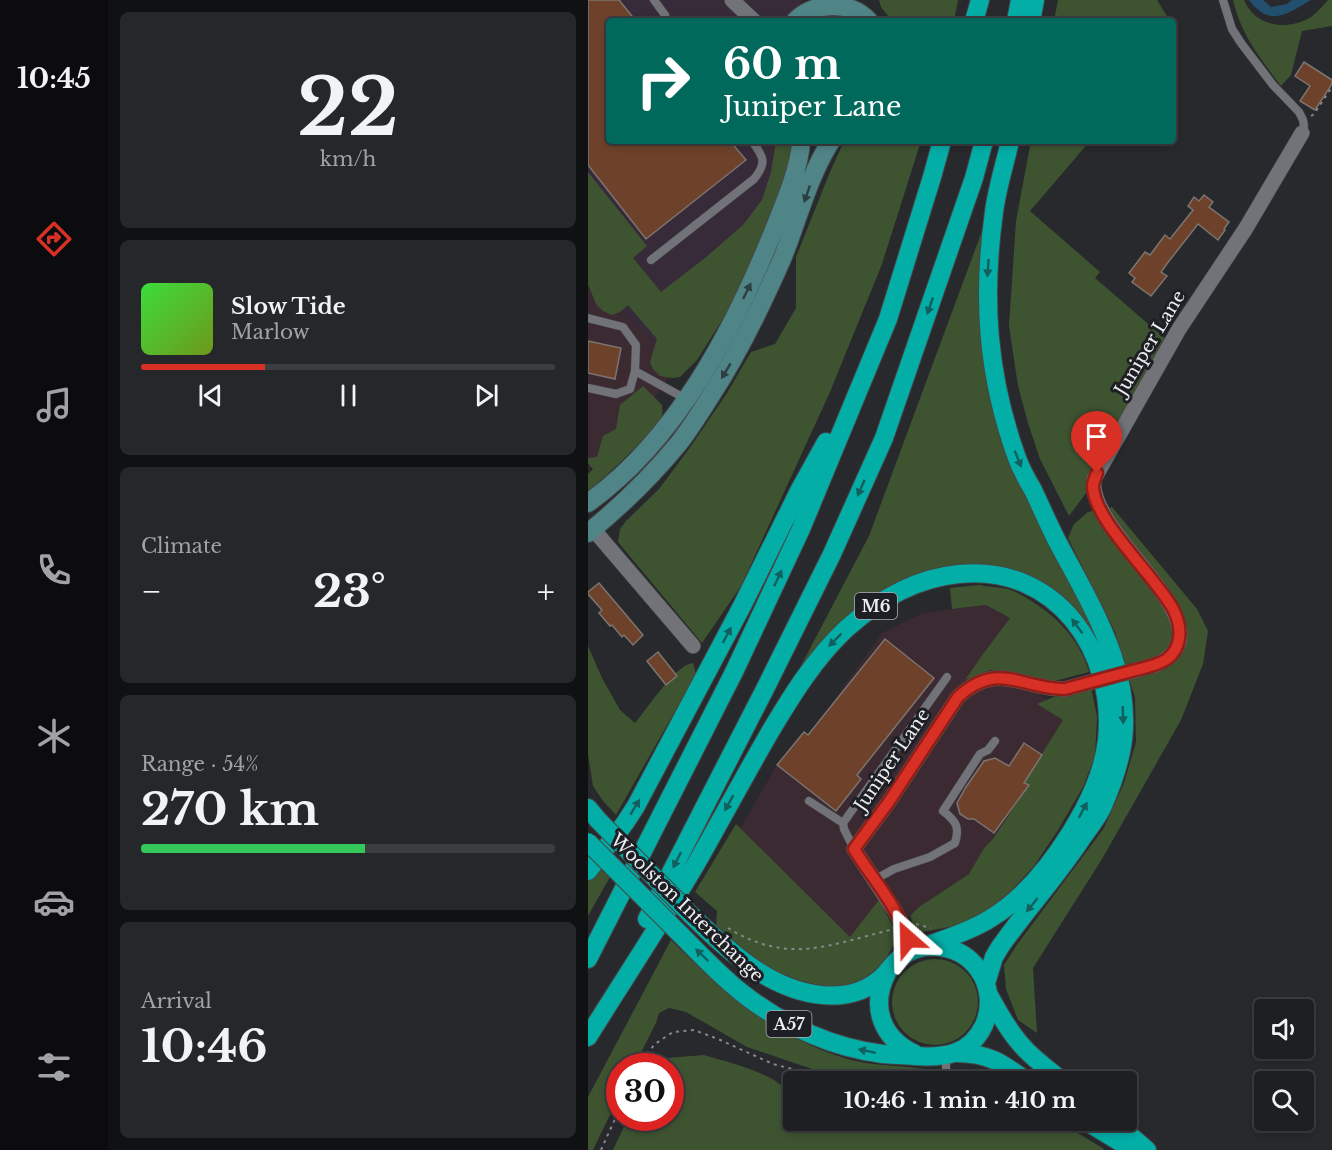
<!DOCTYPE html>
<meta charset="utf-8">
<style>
:root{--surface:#1d1f22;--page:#25272a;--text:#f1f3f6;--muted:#a0a2a5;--line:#3b3d40;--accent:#d93025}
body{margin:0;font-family:"Libre Baskerville",serif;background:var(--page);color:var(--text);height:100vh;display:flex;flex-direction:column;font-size:22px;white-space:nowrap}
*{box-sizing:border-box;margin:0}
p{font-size:20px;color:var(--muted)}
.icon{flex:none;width:33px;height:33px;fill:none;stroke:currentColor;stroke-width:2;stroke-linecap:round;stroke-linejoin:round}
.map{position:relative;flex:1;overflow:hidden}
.panel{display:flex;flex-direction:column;gap:12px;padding:12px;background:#101113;width:480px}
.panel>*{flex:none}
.top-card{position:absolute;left:18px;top:18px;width:570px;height:126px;border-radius:6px;box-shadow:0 3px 9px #0003,0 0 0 2px var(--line);background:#00695c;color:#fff;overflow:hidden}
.controls{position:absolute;left:666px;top:999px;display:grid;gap:12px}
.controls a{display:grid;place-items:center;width:60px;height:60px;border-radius:6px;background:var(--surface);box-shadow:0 3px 9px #0003,0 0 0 2px var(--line);font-size:30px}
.speed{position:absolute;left:18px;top:1053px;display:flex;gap:12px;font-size:30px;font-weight:700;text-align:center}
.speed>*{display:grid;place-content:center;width:78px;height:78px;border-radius:50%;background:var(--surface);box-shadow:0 3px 9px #0003,0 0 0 2px var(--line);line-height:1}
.speed .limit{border:9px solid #d22;background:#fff;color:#111}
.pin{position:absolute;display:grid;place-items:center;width:51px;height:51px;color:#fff;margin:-62px -26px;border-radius:50% 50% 50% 0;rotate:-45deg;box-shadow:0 0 6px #0007}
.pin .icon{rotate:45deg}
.me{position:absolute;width:66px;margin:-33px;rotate:335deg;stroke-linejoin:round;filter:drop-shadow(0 0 4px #0008)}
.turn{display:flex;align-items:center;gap:21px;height:126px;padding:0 18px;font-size:27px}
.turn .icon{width:78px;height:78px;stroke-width:2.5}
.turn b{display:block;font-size:42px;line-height:51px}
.big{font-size:45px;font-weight:700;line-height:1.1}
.panel .widget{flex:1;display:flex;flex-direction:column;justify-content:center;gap:9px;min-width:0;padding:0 21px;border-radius:9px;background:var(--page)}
.panel .dial{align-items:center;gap:0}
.dial b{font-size:78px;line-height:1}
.song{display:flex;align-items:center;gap:18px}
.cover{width:72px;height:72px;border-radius:9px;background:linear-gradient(135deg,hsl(120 70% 55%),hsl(80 70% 35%))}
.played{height:6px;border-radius:3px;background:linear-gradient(90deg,var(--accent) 30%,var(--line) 30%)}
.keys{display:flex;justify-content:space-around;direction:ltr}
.heat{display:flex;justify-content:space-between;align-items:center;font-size:33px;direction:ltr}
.charge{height:9px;border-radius:4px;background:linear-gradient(90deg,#34c759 54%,var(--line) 0)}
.trip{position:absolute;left:195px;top:1071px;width:354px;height:60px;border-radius:6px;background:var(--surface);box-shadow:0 3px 9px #0003,0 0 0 2px var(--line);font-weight:700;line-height:60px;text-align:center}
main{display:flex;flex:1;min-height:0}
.dock{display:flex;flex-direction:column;width:108px;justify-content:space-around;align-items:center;background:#0c0c0e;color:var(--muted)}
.dock .icon{width:42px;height:42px}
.dock .selected{color:var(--accent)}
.dock b{font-size:27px;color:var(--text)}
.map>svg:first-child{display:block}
</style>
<main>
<nav class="dock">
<b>10:45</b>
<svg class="icon selected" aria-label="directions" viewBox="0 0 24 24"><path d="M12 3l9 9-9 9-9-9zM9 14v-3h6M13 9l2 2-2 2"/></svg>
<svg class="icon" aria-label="music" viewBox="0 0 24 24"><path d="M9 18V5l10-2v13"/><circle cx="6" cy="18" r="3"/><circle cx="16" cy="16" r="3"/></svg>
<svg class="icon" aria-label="phone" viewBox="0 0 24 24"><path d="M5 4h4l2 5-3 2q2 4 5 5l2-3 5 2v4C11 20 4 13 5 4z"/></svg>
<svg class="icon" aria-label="climate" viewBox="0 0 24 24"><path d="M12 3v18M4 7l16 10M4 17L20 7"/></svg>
<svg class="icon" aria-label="car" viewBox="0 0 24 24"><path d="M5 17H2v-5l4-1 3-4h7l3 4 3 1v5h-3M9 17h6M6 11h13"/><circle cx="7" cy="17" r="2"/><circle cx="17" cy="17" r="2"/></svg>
<svg class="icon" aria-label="filters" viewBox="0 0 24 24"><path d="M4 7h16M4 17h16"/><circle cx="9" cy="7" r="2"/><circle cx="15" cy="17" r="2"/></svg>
</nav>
<section class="panel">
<div class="widget dial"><b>22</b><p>km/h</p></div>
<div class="widget">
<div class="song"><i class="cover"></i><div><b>Slow Tide</b><p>Marlow</p></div></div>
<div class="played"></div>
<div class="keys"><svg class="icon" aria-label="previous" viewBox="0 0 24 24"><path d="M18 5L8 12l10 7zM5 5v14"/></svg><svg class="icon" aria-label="pause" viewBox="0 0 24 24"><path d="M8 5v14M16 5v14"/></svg><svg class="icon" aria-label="next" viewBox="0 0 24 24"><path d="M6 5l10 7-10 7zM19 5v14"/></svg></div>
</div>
<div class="widget"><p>Climate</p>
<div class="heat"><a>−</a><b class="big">23°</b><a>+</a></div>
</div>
<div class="widget"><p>Range · 54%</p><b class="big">270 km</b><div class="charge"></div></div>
<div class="widget"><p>Arrival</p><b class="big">10:46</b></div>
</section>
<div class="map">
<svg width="744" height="1150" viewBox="0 0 744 1150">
<rect width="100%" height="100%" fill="#27292d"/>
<!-- commercial -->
<path fill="#3c2a32" d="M 0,277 L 89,365 L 34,446 L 0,470 Z
M 398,605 L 422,618 L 395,654 L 485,719 L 405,839 L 396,848 L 381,874 L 331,907 L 322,916 L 262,937 L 142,846 L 189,765 L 216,732 L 221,735 L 294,633 L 335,613 Z"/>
<!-- industrial -->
<path fill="#382b39" d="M 0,0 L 215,0 L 202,21 L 21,21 L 21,141 L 195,141 L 194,171 L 89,365 L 0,277 Z"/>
<!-- green -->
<path fill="#3e5431" d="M 291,0 L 370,0 L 366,21 L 304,21 L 293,7 Z
M 470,0 L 569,0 L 582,21 L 466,21 Z
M 645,0 L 656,0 C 666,24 693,30 715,21 C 726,17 733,8 740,0 L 744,0 L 744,26 L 714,31 L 703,75 L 693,86 C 672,58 653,35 645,0 Z
M 188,141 L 205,141 L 205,155 L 189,204 L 148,298 L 109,360 L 92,377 L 84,378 L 72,376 L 65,369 L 62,362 L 69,339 L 40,305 L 32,312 L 24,315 L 15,311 L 8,304 L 0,284 L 0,172 L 59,246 L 45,258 L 73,292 L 117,258 L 155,225 L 174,200 L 183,172 Z
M 256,141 L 333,141 L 294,264 L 242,392 L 153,586 L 114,643 L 30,542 L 32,529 L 38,521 L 71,489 L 103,446 L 139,393 L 163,352 L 187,344 L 208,308 L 208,257 L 242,172 Z
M 443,141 L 502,141 L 442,211 L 512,272 L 507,278 L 580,341 L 498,493 L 481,516 L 452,459 L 440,423 L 430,386 L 421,326 L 428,221 Z
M 397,223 L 396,357 L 501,618 L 512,654 L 447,582 L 317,580 L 206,679 L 281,536 Z
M 55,386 L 74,405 C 74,408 75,412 74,415 C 71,427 13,481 0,492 L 0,474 L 5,469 L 0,463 L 0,458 L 9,457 L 15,436 L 28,429 L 32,405 Z
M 524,507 L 609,609 L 620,631 L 615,664 L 593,720 L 514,859 L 445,968 L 449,1033 L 430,1020 L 418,989 L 416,965 L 428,946 L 516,828 L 536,783 L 548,742 L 547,698 L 527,632 L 480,538 L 486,524 L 500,512 Z
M 391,585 C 401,587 414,587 423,590 C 429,592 435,596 440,599 C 468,615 492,640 501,672 L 463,682 L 402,670 L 377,680 L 395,654 L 422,618 L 398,605 L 364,609 L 362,588 Z
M 0,646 L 14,678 L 32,710 L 47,723 C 59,709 88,664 105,663 L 108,674 L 28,815 L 15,801 L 5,786 L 0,754 Z
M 503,687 L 509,717 L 507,756 L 495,787 L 470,830 L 446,866 L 420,894 L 394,914 L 367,926 L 334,932 L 327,929 L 322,916 L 331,907 L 381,874 L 396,848 L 405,839 L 440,786 L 436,783 L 475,720 L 449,704 L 470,695 Z
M 148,824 L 262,937 L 291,900 L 310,936 C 303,953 293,968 276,978 C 273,980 268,983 264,984 C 235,991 196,978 172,961 C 156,951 142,939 128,927 L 129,911 L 107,892 Z
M 10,867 L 22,877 L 0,916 L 0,880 Z
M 83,940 C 135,992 187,1037 259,1059 C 284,1066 311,1065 336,1069 L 342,1075 L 342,1082 L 273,1081 L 245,1076 L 159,1047 L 98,1012 L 81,1008 L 71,1013 L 68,1023 L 46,1066 L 32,1066 L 31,1096 L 5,1150 L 0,1150 L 0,1097 Z
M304 1002a43 43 0 1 1 86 0a43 43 0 1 1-86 0Z
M 116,1055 C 136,1061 157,1066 176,1075 C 187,1079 195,1088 205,1092 L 206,1120 L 470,1121 L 516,1149 L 515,1150 L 25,1150 L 40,1118 L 82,1118 L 82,1066 L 70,1066 L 79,1058 Z"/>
<!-- water -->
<path fill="#224f6e" d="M 661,0 L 675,0 L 683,7 L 699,4 L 704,0 L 723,0 C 699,14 682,28 661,0 Z"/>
<!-- building -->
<path fill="#6e422a" stroke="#7b7471" stroke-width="1.5" d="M 0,0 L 31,0 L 48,21 L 21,21 L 21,141 L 142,141 L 158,160 L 58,239 L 0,165 Z
M 716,62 L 744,80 L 744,84 L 727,110 L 712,101 L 722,86 L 707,76 Z
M 616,195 L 625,202 L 621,207 L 641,222 L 636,229 L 637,230 L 630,240 L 610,224 L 578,265 L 573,272 L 579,276 L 563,296 L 544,282 L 547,278 L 541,273 L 557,252 L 562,255 L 577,235 L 582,239 L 605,210 L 600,206 L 606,197 L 611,201 Z
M 0,341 L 33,348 L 27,379 L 0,373 Z
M 11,583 L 55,635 L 45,645 L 36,635 L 34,637 L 24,625 L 22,626 L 11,613 L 14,610 L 0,594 L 0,592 Z
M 297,639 L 346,678 L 269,775 L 273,779 L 248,811 L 189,765 L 216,732 L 220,735 Z
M 70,652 L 89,676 L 78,685 L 59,661 Z
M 436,743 L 454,755 L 436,783 L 441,785 L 406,833 L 386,819 L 380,819 L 372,814 L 369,803 L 378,787 L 396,761 L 407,758 L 421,766 Z"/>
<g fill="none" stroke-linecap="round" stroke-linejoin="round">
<!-- lane casing -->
<g stroke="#45464a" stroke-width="9">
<path id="lane" d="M 66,0 L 77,15 L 79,21
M 635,0 L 644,29 L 653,43 L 685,85 L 711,112 L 715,120 L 716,126 L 714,133
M 63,260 L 166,179 C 179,163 176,157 164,141
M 0,318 L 35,327 L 48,345 L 47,371 L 42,389 L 28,394 L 0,388
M 47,371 L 98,399
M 221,801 L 255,823
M 266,849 L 256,829 L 255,823 L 359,677
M 286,880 L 306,869 L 342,857 L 367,843 C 372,827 368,821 355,811 L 392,754 L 400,750 L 407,741
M 355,1082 L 358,1070 L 358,1056"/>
</g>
<!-- street casing -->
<g stroke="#45464a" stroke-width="16">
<path id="street" d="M 144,0 L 166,21
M 5,529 L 105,646
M 567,665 C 650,629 497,534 506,479 L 591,329 L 658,228 L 714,133
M 324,951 L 316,927 L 307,911 L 266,849 L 300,803 L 370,697 C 410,660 433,689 477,689"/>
</g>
<!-- secondary casing -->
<g stroke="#45464a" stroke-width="20">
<path id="secondary" d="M 207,21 C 226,2 262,0 281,21
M 0,503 C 89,439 145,331 185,232 C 195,207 212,168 213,141
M 0,533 C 33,506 64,476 91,443 C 102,429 112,413 122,397 C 150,354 173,307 194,259 C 210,220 220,177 243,141"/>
</g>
<!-- highway casing -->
<g stroke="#45464a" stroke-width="20">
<path id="highway" d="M 386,21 L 392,0
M 428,21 L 432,0
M 443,21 L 447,0
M 0,808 L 10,820
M 0,871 L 37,823 L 48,806 L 154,606 L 212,489 L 238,442
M 59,919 L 179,685 L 244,554 L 296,438 L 386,178 L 396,141
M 92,934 C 113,955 134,978 158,996 C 197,1026 245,1048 295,1054 C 305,1055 316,1055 327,1056 C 356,1058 382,1055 396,1025 C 404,1007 402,985 390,969 C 373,945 337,939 313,957 C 307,962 303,967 298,973 C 286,986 271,993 254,995 C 193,1001 142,953 102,914
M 0,959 L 146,672 L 213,529 L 300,319 L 344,177 L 354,141
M 299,973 C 282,1006 293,1038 327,1054
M 398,983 L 406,957 L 412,947 C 438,910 469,876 494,838 C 501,828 509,818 514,808 C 522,790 529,771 533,752 C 549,675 502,604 468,539 C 460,523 453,507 445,490 C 439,480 433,469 429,458 C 399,375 394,298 406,212 C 409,188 417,164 422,141
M 401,995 C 412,1015 423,1035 439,1051 C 450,1062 463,1072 476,1082
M 0,1037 C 36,979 74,922 108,864 C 133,820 157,775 182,732 C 204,695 227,658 258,629 C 290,600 328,578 371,574 C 468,564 528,651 519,740 C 515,774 500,804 483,832 C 462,866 434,900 400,920 C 380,932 357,939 335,947
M 368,1053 C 401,1053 414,1063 440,1082
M 496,1120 L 545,1150
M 524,1120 L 559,1150"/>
</g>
<!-- path -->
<path stroke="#86888c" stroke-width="2" stroke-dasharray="3 4.5" stroke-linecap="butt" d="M 723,116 L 726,114 L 744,87
M 328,924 L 343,928
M 140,928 C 200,965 241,945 302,930
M 50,1066 L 52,1062 L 67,1044 L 85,1032 L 106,1030 L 130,1039 L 185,1064 L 253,1082
M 13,1150 L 32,1108"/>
<!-- lane -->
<use href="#lane" stroke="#717379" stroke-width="8"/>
<!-- street -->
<use href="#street" stroke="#717379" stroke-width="15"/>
<!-- secondary -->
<use href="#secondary" stroke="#508587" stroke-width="18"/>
<!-- highway -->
<use href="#highway" stroke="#03aea7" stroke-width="18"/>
<!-- street-bridge casing -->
<g stroke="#45464a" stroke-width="16" stroke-linecap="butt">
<path id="street-bridge" d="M 477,689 L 567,665"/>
</g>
<!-- highway-bridge casing -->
<g stroke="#45464a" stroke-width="20" stroke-linecap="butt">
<path id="highway-bridge" d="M 10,820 L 102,914
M 0,842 L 92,934"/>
</g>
<!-- street-bridge -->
<use href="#street-bridge" stroke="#717379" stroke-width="15"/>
<!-- highway-bridge -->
<use href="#highway-bridge" stroke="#03aea7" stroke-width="18"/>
</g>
<!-- one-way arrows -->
<defs><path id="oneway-solid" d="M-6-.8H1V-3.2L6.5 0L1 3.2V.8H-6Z" transform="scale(1.5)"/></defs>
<g fill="#2c3e42">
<use href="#oneway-solid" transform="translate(219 194) rotate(109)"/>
<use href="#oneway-solid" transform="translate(159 291) rotate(-64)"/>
<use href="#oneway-solid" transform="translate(138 371) rotate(121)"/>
</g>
<g fill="#115f5f">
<use href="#oneway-solid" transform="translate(400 268) rotate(94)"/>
<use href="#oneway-solid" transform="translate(342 306) rotate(109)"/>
<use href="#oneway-solid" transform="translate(430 459) rotate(68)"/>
<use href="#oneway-solid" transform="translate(273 488) rotate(114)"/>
<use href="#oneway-solid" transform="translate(190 578) rotate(-65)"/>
<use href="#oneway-solid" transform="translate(489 626) rotate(-126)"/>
<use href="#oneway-solid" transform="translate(139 635) rotate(-62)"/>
<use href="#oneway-solid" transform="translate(247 640) rotate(135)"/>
<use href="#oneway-solid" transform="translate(535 715) rotate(88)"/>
<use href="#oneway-solid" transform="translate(141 803) rotate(119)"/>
<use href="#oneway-solid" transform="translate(47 807) rotate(-59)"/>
<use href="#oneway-solid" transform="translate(495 810) rotate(-62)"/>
<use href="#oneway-solid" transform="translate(89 860) rotate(117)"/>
<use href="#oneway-solid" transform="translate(444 905) rotate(129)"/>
<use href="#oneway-solid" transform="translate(114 955) rotate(-136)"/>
<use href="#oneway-solid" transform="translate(279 1051) rotate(-168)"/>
</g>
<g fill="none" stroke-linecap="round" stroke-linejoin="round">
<!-- route casing -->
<g stroke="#8d1f18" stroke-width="15">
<path id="route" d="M 320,939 C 309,906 284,878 266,849 L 300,803 L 370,697 C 410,660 433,689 477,689 C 499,683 521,677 544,671 C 555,668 569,666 579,659 C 595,647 594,626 585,609 C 568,577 505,520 505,486 C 505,482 507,478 509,473"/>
</g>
<!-- route -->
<use href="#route" stroke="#d93025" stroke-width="10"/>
</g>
<g text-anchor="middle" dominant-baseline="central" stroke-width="6" stroke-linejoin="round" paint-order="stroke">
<!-- shield labels -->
<g fill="#1d1f24" stroke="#adafb3" stroke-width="1.5">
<rect x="267" y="593" width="42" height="26" rx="4.5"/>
<rect x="178.5" y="1011" width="45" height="26" rx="4.5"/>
</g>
<g font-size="16" font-weight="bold" fill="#ebedf0">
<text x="288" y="606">M6</text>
<text x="201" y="1024">A57</text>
</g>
<!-- street labels -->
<g font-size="18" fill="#ebedf0" stroke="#1d1f24">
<text transform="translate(562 343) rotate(-59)">Juniper Lane</text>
<text transform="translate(304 760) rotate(-56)">Juniper Lane</text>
<text transform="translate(99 908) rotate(44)">Woolston Interchange</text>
</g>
</g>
</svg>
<div class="controls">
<a><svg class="icon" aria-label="sound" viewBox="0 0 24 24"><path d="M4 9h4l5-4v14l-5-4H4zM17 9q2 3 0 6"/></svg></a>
<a><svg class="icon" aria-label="search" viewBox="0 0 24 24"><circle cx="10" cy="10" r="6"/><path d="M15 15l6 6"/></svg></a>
</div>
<div class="speed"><div class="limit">30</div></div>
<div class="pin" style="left:509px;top:473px;background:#d93025"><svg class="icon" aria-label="arrive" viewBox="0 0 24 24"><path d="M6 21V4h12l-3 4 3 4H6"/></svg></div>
<svg class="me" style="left:320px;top:939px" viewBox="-20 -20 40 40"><path d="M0-17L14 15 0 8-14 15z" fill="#d93025" stroke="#fff" stroke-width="4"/></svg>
<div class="trip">10:46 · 1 min · 410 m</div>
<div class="top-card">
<div class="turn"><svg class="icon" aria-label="right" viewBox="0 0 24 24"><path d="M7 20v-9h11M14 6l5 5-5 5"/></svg><div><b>60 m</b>Juniper Lane</div></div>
</div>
</div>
</main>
